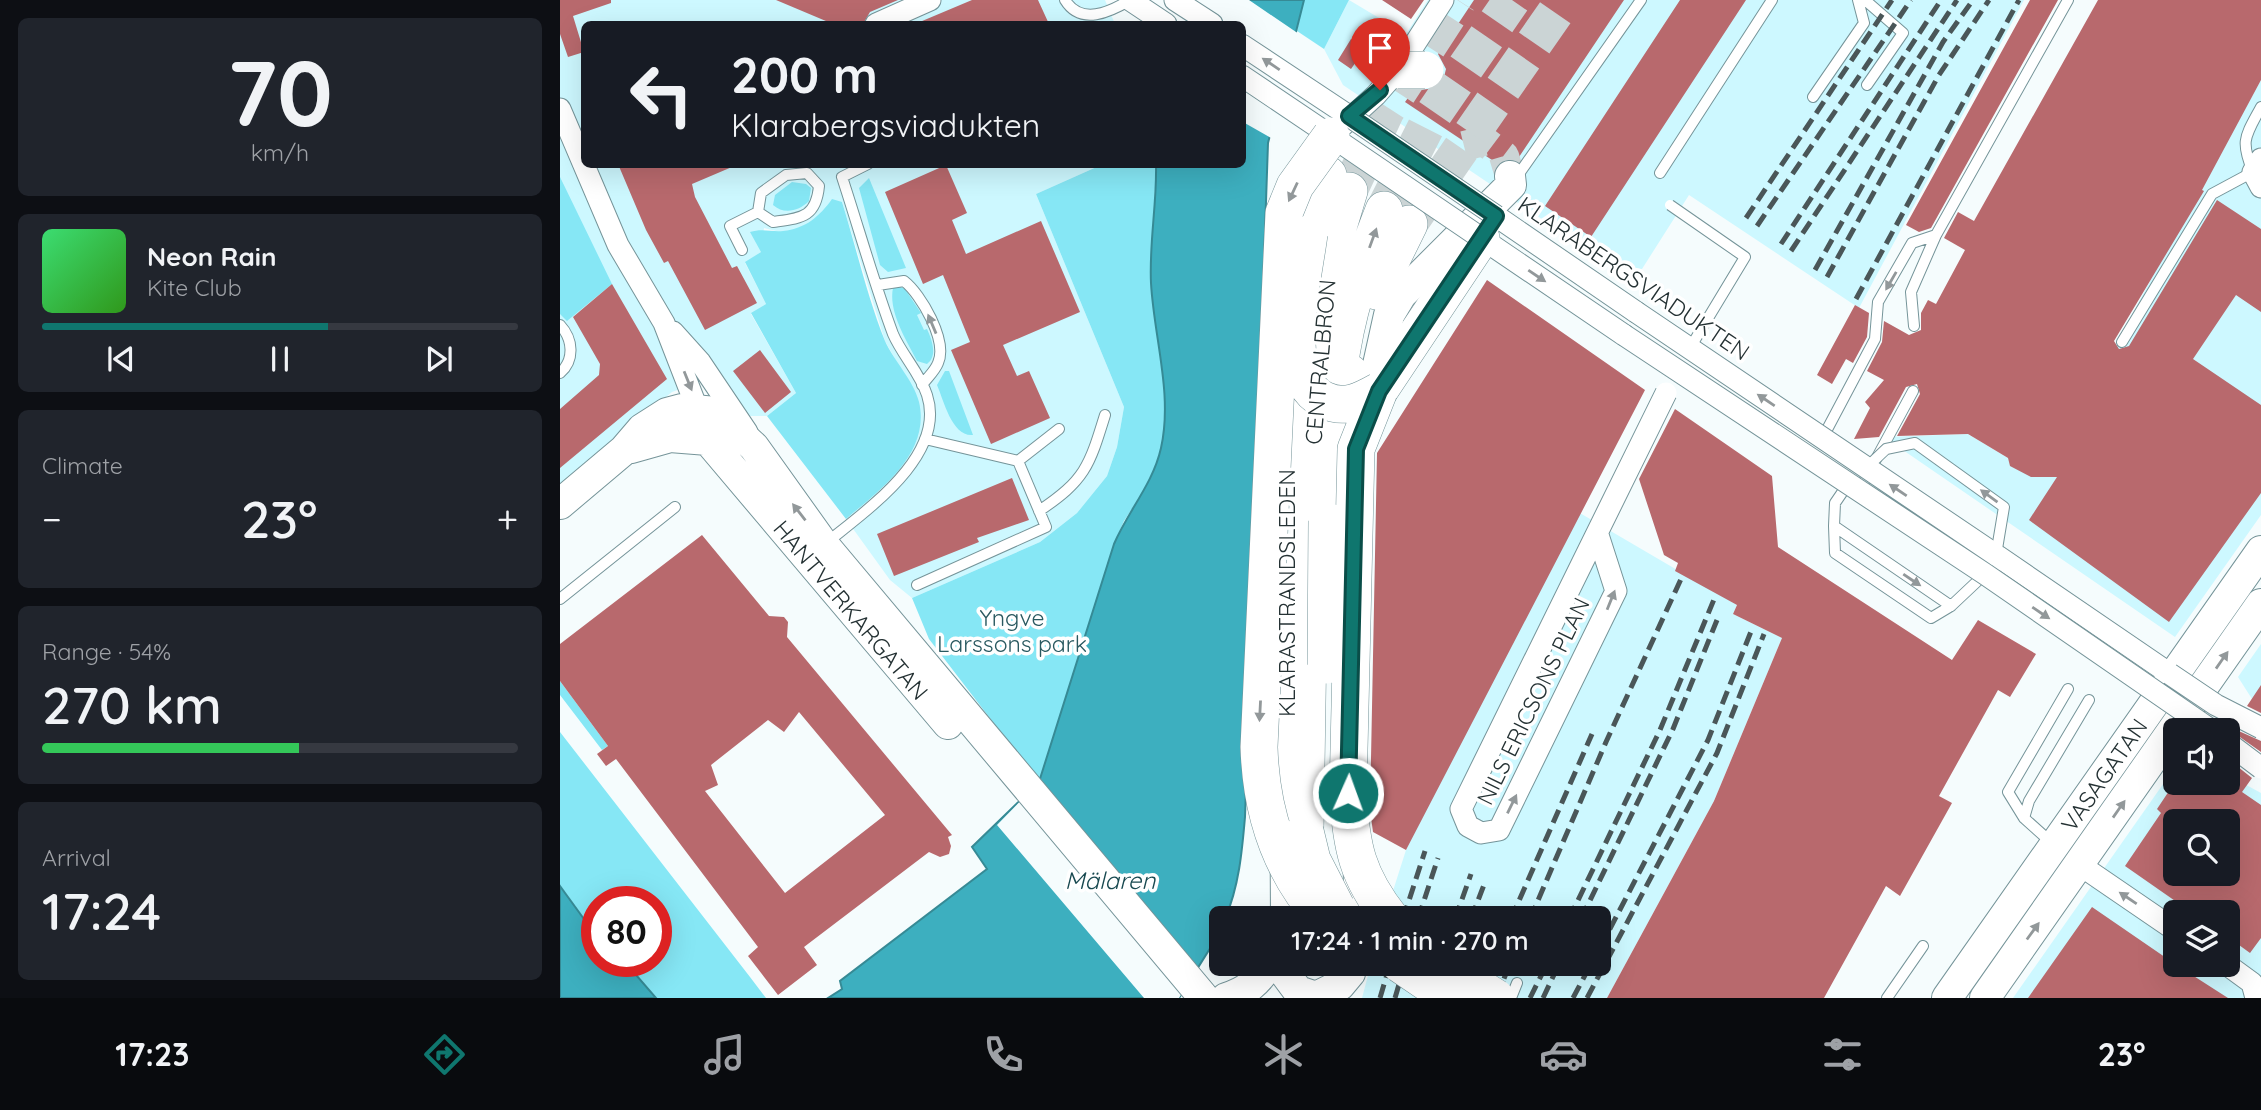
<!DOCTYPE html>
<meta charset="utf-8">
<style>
:root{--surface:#171b24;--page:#20242c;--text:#f1f3f6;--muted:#9ea1a6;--line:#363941;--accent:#0f766e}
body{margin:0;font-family:Quicksand,sans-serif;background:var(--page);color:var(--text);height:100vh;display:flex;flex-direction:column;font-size:26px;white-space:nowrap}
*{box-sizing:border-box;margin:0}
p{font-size:23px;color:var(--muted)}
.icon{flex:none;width:38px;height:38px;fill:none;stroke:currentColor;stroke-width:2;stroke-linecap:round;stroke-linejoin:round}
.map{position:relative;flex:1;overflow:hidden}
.drawer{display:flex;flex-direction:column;gap:18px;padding:18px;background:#0d0f14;width:560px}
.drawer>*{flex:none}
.banner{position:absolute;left:21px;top:21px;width:665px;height:147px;border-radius:10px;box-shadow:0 7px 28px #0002;background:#171b24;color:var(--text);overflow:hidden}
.fabs{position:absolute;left:1603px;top:718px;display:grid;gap:14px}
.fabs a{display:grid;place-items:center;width:77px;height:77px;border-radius:10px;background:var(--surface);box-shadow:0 7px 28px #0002;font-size:35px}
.speed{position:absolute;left:21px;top:886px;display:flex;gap:14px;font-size:35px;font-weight:700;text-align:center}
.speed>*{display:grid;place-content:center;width:91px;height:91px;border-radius:50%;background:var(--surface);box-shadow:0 7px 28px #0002;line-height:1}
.speed .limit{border:10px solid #d22;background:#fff;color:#111}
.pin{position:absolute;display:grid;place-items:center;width:60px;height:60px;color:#fff;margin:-72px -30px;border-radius:50% 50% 50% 0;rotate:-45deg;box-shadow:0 0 7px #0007}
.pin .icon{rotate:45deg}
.me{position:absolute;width:77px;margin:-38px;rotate:2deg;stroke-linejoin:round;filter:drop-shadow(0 0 5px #0008)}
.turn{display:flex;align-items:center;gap:24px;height:147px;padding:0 35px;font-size:32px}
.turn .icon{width:91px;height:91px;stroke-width:2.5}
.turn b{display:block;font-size:49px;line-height:60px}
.big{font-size:52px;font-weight:600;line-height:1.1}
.drawer .card{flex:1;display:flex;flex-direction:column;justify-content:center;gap:10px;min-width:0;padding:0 24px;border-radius:10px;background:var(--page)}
.drawer .dial{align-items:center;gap:0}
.dial b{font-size:91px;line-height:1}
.song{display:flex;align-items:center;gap:21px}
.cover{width:84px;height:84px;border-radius:10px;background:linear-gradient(135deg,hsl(140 70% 55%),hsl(110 70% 35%))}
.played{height:7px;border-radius:4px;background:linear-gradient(90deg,var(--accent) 60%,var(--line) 60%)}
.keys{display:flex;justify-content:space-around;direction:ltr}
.heat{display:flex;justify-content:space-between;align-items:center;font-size:38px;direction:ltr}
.charge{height:10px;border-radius:5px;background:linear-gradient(90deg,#34c759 54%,var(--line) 0)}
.trip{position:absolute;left:649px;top:906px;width:402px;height:70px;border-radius:10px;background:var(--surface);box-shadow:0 7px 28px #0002;font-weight:600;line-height:70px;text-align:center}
.tabs{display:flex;height:112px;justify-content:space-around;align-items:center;background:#090b0e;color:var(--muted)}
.tabs .icon{width:49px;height:49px}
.tabs .active{color:var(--accent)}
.tabs b{font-size:32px;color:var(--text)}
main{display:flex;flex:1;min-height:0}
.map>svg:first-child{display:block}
</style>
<main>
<section class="drawer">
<div class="card dial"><b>70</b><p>km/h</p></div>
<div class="card">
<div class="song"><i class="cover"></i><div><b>Neon Rain</b><p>Kite Club</p></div></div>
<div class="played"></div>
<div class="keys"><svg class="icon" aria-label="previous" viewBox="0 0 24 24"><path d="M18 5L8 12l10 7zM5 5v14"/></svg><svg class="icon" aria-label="pause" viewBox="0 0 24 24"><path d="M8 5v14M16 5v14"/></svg><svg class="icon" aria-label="next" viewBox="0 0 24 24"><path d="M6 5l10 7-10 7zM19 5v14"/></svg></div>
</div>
<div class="card"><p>Climate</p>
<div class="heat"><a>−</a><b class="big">23°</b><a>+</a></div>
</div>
<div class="card"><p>Range · 54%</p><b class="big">270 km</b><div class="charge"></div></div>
<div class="card"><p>Arrival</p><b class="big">17:24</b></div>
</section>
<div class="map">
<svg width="1701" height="998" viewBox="0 0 1701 998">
<rect width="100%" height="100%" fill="#f5fcfd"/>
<!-- built -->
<path fill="#cdf8ff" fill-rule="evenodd" d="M 0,0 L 545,0 L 555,24 L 24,24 L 24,164 L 541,165 L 476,194 L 564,407 L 557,447 L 547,476 L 517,513 L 480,542 L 352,598 L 330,580 L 286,519 L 324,487 L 358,400 L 325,341 L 282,202 L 238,229 L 220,232 L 204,228 L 201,252 L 185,263 L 206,304 L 191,314 L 236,393 L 207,416 L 188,416 L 157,375 L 112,392 L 0,484 Z
M 789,0 L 846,34 L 868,0 L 1464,0 L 1299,308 L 1129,195 L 1082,269 L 1062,273 L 783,85 L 764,49 Z
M 1701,80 L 1701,515 L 1615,637 L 1324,437 L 1408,434 L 1448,458 L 1451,466 L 1550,354 Z
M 1013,509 L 1177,605 L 1173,614 L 1222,638 L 1154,801 L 1047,998 L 802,998 L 811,964 L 1040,964 L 1040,919 L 824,919 L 846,850 Z
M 1701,644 L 1701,705 L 1692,699 L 1678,677 Z
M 1615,767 L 1615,782 L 1668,782 L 1668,775 L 1701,793 L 1701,998 L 1453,998 ZM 1615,821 L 1668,821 L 1668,873 L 1615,873 ZM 1615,912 L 1668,912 L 1668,964 L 1615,964 Z"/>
<!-- green -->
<path fill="#86e7f5" d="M 744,0 L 789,0 L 764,49 L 737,31 Z
M 541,165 L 596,165 L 591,279 L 604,382 L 606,417 L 601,449 L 590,482 L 564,521 L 554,544 L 479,782 L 369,639 L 352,598 L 480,542 L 517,513 L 547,476 L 557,447 L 564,407 L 476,194 Z
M 0,177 L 52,284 L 7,321 L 0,314 Z
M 309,178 L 346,268 L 328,272 L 320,265 L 299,188 Z
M 232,182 L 246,184 L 251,188 L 249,201 C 239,211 224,215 213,205 L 215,195 Z
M 272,199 L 282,202 C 296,247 307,296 325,341 C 334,361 354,381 359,402 C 371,453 320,490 286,519 L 207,416 L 236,393 L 191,313 L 206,304 L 185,262 L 201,252 L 190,232 C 202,228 211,232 223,231 C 245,229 260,216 272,199 Z
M 338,286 L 345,289 L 361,313 L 357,315 L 364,330 L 367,329 C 372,340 378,356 367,364 L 357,361 C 347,341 328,312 333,288 Z
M 385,371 L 389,371 L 413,435 C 392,437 384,401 377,385 Z
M 0,681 L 48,746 L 42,750 L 0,695 Z
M 0,732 L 190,977 L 206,998 L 96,998 L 64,961 L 96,961 L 96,901 L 37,901 L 37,937 C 22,920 15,903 0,886 Z"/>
<!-- water -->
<path fill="#3dafbf" stroke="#368a95" stroke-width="2" d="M 623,0 L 744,0 L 708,143 L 685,817 C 682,852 679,886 665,919 L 662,919 L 654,942 L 619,998 L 268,998 L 282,989 L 280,981 L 427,869 L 412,847 L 479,782 L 554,544 C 568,511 593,484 601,448 C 613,394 594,338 591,283 C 589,243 597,204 596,165 L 682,164 L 682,24 Z
M 0,886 L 37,937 L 37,961 L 64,961 L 96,998 L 0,998 Z"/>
<!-- pier -->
<path fill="#f5fcfd" d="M 620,0 L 689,0 L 739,34 L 713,139 L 683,122 L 682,24 L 616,24 Z
M 479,782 L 637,969 L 619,998 L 584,998 L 437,825 Z"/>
<!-- building -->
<path fill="#b8696d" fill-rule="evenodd" d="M 0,0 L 51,0 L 51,3 L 13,16 L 24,52 L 8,57 L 0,34 Z
M 216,0 L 338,0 L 310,12 L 303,24 L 273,24 Z
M 412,0 L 478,0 L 489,24 L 355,24 Z
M 822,0 L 864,0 L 851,19 Z
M 914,0 L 1064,0 L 957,160 L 947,159 L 938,164 L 845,102 L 853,91 L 875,88 L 883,81 L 886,69 L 878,54 Z
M 1120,0 L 1186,0 L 1031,237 L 985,206 Z
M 1470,0 L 1498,0 L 1371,228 L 1359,232 L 1346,225 Z
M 1538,0 L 1701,0 L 1701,80 L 1642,190 L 1644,191 L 1554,341 L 1559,349 L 1569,346 L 1657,200 L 1701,229 L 1701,312 L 1676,295 L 1633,359 L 1701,405 L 1701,493 L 1609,622 L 1469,520 L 1497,477 L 1471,477 L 1450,466 L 1448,458 L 1408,434 L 1337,436 L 1360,394 L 1357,384 L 1346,387 L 1319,437 L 1294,439 L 1310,408 L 1305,402 L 1324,380 L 1307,371 L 1322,342 L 1324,321 L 1349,335 L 1361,330 L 1361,313 L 1368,300 L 1376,304 L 1405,250 L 1384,238 L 1398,212 L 1414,221 Z
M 791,39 L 805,49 L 791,69 L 778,60 Z
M 58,164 L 179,164 L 132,184 L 135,197 L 172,268 L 177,266 L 197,303 L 145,330 L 108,261 L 104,263 L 86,230 Z
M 386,165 L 407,213 L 392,220 L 406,254 L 481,221 L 520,312 L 443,345 L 457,376 L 469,371 L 490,418 L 431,444 L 391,350 L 410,342 L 383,275 L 363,284 L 325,192 Z
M 927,280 L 1085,390 L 846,850 L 813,832 L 810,810 L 817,453 Z
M 52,284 L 107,379 L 0,468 L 0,409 L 39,375 L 40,364 L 13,317 Z
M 1295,305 L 1309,313 L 1307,337 L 1293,363 L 1286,359 L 1272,384 L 1257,375 Z
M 200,350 L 231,392 L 205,413 L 173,371 Z
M 1115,409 L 1212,476 L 1218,547 L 1392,660 L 1418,620 L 1476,654 L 1450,697 L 1438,690 L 1379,796 L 1392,803 L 1340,896 L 1326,886 L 1264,998 L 1047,998 L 1154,801 L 1222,638 L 1173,614 L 1177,605 L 1115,571 L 1118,563 L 1104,555 L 1079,479 Z
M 452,478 L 469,520 L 417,538 L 419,542 L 334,576 L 317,534 Z
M 142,535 L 209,616 L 224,617 L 228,622 L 227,637 L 392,835 L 388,837 L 391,846 L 389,854 L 380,857 L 369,852 L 244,947 L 257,965 L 218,995 L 188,956 L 198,947 L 56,759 L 46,766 L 37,754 L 48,746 L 0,681 L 0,644 ZM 239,712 L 325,815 L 225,893 L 145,791 L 158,785 L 151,765 L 208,720 L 224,732 Z
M 1701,685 L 1701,713 L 1687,706 Z
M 1672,728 L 1701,741 L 1701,752 L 1670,730 Z
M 1668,759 L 1692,778 L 1682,792 L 1701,805 L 1701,938 L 1690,953 L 1668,937 L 1668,912 L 1631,912 L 1565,866 L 1601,813 L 1597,809 L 1615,782 L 1668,782 ZM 1615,821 L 1668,821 L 1668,873 L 1615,873 Z
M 1532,907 L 1615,964 L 1668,998 L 1468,998 Z"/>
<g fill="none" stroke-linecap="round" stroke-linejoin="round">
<!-- secondary-tunnel -->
<path stroke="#cbd4d5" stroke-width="30" stroke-dasharray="30 15" stroke-linecap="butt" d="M 904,146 L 924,141 L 944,156 L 950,176"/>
<!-- highway-tunnel -->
<path stroke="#cbd4d5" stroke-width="37" stroke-dasharray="37 18" stroke-linecap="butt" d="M 789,191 L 826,111 L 898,0
M 824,210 L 870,119 L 952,0
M 849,224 L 1004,0"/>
<!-- lane casing -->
<g stroke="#759499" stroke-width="12">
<path id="lane" d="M 505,0 C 521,26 550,12 570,0
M 1305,0 L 1343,33 L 1307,85
M 1253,97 L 1304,23 L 1298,0
M 247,173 L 259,186 C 256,218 241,218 213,222 L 198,212 L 201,193 L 226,175 Z
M 1100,173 L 1212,0
M 956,178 L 1081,0
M 182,250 L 170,226 L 198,212
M 318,285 L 344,281 C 361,294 388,341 378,363 C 375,371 367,378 362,385
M 0,325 C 13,339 15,360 0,373
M 1354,326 L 1351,292 L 1376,235 L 1508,0
M 1562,342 L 1652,194 L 1693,172 C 1680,140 1685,137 1701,107
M 1262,439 L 1315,339 L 1318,302 L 1352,243 L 1376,235
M 458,461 L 499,429
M 1288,484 L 1275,503 L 1274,526 L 1391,606 L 1425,574
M 1301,487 L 1353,391
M 479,511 C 525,480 529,467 545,415
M 1274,526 L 1275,553 L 1371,618 L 1391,606
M 265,544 C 305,511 387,456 367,395 C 360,373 342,355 333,334 C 314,283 299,229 282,177 L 308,164
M 357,585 L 486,527 L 458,461 L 365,439
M 0,599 L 115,507
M 1464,818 L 1469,801 L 1529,700
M 1493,844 L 1464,818 L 1448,792 L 1508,689
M 951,998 L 957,983
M 1327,998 L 1363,946"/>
</g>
<!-- street casing -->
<g stroke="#759499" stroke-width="23">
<path id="street" d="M 570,0 L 606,24
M 615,0 L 652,24
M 316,24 L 370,0
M 682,45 L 789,116
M 682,76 L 771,136 L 816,95 L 838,70 L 883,0
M 0,109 L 58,245 L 104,323 L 142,421
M 1701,159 L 1693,172 L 1701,187
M 113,332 L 140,362 L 187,432
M 1064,335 L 921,238 L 936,216 L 1076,312
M 1428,569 L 1436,555 L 1610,674
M 1520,865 L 1615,930
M 1666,964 L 1692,983 L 1696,998"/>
</g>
<!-- secondary casing -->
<g stroke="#759499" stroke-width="32">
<path id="secondary" d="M 810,401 L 829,315 L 841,295 L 951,185 L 950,176
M 71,448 L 110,437 L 148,440 L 388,724
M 725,462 L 745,367
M 0,504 L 64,450 L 82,429 L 107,413 L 122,409 L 156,412 L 194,447 L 264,545 L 644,998
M 724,564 L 726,919
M 798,919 L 799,866
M 718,964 L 738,991 L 756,997 L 780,985 L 790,973
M 666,998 C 686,992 698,982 709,964
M 1387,998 L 1701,551
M 1425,998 L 1701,604"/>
</g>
<!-- highway casing -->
<g stroke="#759499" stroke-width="38">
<path id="highway" d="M 749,234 L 756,200 L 768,175
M 816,291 L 849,224
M 779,370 C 785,315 804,261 824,210
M 819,391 L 921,238
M 772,489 L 790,373
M 745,831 L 750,512 L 756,376 L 769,257 L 789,191"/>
</g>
<!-- lane -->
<use href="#lane" stroke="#fff" stroke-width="10"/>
<!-- street -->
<use href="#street" stroke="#fff" stroke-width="21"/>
<!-- secondary -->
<use href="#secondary" stroke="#fff" stroke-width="30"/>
<!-- highway -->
<use href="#highway" stroke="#fff" stroke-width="37"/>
<!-- rail -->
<path stroke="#4a5658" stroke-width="5" stroke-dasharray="14 7" stroke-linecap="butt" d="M 1186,218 L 1332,0
M 1197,226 L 1351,0
M 1221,244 L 1381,0
M 1231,251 L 1397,0
M 1255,270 L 1383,42 L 1413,0
M 1267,277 L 1379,75 L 1429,0
M 1296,299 L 1459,0
M 843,919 L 865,851
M 858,919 L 878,858
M 895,919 L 911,874
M 911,919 L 925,882
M 951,919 L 1032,734
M 970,919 L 1046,742 L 1121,579
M 1009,919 L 1100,730 L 1155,597
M 1021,919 L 1113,729 L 1157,620
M 1040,948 L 1148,740 L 1192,629
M 820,998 L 830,964
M 835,998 L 845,964
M 866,998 L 878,964
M 884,998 L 894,964
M 917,998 L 932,964
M 936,998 L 950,964
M 970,998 L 987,964
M 983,998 L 999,964
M 1013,998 L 1031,964
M 1027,998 L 1157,753 L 1204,634"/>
<!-- lane-bridge casing -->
<g stroke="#759499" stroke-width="12" stroke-linecap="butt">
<path id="lane-bridge" d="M 1110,205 L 1185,257 L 1130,348
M 1306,468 L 1326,449 L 1355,443 L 1444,507 L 1436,555"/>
</g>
<!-- street-bridge casing -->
<g stroke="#759499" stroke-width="23" stroke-linecap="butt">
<path id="street-bridge" d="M 789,116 L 936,216
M 771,136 L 921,238
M 1076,312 L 1436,555
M 1064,335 L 1425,574 L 1651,730
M 1038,535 L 1056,591 L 939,830 L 921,833 L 908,826 L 901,809 L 1106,393
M 1610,674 L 1656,705 L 1701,728
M 1668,743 L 1701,768"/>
</g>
<!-- highway-bridge casing -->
<g stroke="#759499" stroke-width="38" stroke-linecap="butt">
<path id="highway-bridge" d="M 838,70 L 865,70
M 749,234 C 744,276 717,378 764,400 C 785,410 801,401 819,391
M 819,391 L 796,449 L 788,793 C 791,847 797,876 831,919
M 766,665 L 767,521
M 745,831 L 752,860 L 776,907
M 764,919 C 719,870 701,812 699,747 L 724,213 L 735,186 L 771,136
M 840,964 L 890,998
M 882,964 L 936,998"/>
</g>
<!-- lane-bridge -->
<use href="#lane-bridge" stroke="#fff" stroke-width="10"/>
<!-- street-bridge -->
<use href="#street-bridge" stroke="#fff" stroke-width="21"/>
<!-- highway-bridge -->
<use href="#highway-bridge" stroke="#fff" stroke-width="37"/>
</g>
<!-- one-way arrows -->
<defs><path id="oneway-solid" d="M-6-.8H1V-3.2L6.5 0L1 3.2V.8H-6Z" transform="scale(1.75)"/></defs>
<g fill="#92989a">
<use href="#oneway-solid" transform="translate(711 64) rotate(-146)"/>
<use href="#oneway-solid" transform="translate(733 192) rotate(115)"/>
<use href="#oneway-solid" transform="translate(813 238) rotate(-70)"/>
<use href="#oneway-solid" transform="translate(977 276) rotate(34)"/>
<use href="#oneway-solid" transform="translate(1331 281) rotate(120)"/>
<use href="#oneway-solid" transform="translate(372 324) rotate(-113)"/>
<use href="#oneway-solid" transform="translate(128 381) rotate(68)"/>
<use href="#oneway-solid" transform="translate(1206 400) rotate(-146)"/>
<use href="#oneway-solid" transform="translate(1338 490) rotate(-146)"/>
<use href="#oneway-solid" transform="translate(1429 496) rotate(-144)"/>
<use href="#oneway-solid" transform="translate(239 512) rotate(-128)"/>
<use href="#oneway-solid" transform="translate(1352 580) rotate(34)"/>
<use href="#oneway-solid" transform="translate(1051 600) rotate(-68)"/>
<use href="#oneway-solid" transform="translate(1481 613) rotate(34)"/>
<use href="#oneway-solid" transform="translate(1662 660) rotate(-55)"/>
<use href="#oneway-solid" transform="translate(700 711) rotate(93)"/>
<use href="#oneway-solid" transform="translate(952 804) rotate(-64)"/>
<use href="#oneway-solid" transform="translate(1559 809) rotate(-55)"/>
<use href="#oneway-solid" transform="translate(1568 898) rotate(-146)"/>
<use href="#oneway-solid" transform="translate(1473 931) rotate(-54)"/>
</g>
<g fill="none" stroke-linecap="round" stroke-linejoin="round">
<!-- route casing -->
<g stroke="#0a4d48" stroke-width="18">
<path id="route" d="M 788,793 L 796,449 L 819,391 L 936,216 L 789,116 L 820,90"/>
</g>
<!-- route -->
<use href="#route" stroke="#0f766e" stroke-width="12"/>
</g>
<g text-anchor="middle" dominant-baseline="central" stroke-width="7" stroke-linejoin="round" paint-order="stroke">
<!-- street labels -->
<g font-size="23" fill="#253234" stroke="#fff">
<text transform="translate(1074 278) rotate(34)">KLARABERGSVIADUKTEN</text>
<text transform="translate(760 362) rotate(-85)">CENTRALBRON</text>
<text transform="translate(726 593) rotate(-90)">KLARASTRANDSLEDEN</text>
<text transform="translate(291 610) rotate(50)">HANTVERKARGATAN</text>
<text transform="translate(973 701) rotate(-64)">NILS ERICSONS PLAN</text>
<text transform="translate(1544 775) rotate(-55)">VASAGATAN</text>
</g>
<!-- park labels -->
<g font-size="23" fill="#295960" stroke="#fff">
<text x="452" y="617">Yngve<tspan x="452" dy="26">Larssons park</tspan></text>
</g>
<!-- water labels -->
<g font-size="24" font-style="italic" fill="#184950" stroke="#fff">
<text x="550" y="880">Mälaren</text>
</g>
</g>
</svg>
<div class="fabs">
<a><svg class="icon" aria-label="sound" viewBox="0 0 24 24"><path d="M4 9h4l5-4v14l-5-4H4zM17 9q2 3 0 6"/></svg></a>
<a><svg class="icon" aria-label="search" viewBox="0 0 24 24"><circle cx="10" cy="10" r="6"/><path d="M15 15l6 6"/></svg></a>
<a><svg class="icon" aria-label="layers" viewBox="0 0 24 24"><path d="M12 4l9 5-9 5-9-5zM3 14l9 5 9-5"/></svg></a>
</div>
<div class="speed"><div class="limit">80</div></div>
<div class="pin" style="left:820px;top:90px;background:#d93025"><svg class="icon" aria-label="arrive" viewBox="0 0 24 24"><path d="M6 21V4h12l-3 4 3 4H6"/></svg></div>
<svg class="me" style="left:788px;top:793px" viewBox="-20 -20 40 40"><circle r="17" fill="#0f766e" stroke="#fff" stroke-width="3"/><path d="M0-11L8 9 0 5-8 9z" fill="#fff"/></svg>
<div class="trip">17:24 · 1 min · 270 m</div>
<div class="banner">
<div class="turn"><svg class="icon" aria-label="left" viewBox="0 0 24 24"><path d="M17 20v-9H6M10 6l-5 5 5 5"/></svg><div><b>200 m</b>Klarabergsviadukten</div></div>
</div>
</div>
</main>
<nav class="tabs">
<b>17:23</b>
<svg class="icon active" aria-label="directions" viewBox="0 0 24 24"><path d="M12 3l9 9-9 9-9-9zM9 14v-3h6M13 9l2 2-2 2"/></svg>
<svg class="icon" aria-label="music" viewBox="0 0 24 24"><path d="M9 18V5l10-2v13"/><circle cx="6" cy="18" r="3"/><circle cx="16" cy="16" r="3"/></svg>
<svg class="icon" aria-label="phone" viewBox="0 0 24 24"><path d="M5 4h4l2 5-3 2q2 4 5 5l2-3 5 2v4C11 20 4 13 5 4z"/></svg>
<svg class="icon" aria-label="climate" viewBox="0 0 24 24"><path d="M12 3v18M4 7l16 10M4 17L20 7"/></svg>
<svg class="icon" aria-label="car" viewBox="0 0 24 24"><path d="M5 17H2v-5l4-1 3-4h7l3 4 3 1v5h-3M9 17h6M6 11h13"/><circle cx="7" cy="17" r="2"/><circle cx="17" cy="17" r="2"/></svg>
<svg class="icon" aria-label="filters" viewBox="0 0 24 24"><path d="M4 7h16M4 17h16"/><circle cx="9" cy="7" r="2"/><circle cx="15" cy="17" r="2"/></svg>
<b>23°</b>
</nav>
